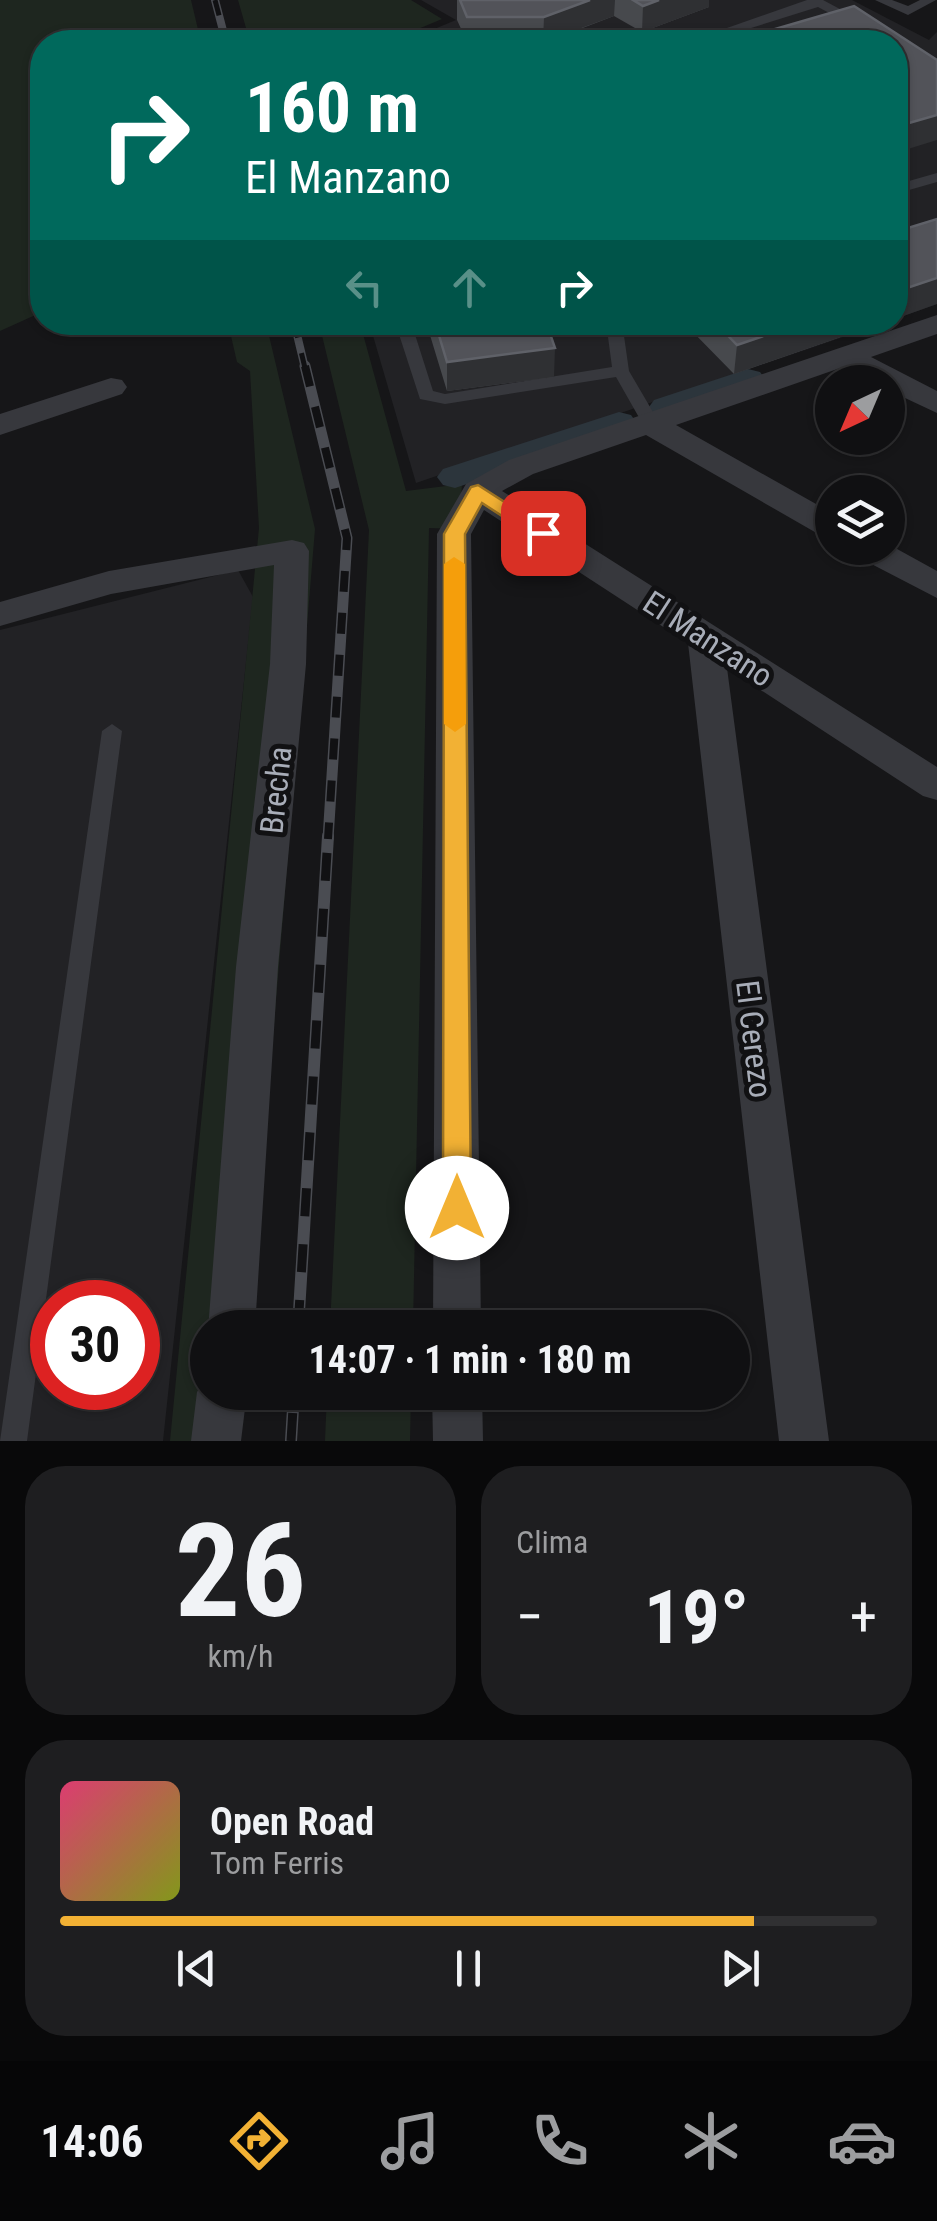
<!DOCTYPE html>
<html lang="es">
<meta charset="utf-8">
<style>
:root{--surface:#101012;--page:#1e1e20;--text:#f1f3f6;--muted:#9c9d9f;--line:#303032;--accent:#f2b134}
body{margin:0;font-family:"Roboto Condensed",sans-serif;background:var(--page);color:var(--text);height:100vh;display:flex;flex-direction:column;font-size:38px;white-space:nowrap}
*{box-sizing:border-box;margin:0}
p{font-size:32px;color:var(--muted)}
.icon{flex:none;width:55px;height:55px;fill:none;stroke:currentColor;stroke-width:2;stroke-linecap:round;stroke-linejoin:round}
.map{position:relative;height:1441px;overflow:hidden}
.side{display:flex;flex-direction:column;gap:25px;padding:25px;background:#09090a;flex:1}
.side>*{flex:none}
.guide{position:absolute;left:30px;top:30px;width:878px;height:305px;border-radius:40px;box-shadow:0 2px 8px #0004,0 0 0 2px var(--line);background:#00695c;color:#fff;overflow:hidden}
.needle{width:65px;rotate:224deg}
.tools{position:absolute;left:815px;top:365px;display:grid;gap:20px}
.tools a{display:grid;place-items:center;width:90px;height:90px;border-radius:50%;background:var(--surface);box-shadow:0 2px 8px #0004,0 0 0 2px var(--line);font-size:50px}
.speed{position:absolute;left:30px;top:1280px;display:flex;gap:20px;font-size:50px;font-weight:700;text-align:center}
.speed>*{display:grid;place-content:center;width:130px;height:130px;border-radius:50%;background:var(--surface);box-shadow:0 2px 8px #0004,0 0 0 2px var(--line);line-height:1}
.speed .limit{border:15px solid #d22;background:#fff;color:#111}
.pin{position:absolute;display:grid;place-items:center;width:85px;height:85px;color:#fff;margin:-42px;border-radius:20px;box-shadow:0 5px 15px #0006}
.me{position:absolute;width:110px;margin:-55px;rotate:0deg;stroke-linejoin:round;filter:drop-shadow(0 0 8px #0008)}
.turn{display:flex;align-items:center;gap:35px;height:210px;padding:0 50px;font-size:45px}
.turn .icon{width:130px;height:130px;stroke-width:2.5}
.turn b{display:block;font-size:70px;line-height:85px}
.lanes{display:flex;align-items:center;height:95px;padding:0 50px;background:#0003;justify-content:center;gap:50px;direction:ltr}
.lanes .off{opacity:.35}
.big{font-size:75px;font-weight:700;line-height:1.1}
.side .card{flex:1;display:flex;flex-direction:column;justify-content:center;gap:15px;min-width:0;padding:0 35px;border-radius:40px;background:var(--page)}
.side .dial{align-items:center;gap:0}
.dial b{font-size:130px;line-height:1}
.song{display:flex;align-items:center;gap:30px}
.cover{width:120px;height:120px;border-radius:15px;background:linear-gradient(135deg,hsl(340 70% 55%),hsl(70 70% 35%))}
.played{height:10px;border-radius:5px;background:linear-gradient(90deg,var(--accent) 85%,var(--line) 85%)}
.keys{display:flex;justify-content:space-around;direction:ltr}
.heat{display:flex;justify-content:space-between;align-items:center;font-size:55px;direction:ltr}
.side .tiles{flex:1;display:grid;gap:25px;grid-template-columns:1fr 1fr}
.card:last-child{grid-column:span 2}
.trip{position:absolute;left:190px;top:1310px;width:560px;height:100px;border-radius:50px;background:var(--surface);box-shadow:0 2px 8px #0004,0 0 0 2px var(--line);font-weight:700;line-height:100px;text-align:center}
.menu{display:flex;height:160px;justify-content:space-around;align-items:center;background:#060607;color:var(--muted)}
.menu .icon{width:70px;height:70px}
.menu .on{color:var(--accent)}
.menu b{font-size:45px;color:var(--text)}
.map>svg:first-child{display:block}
</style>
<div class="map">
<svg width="937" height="1441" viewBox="0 0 937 1441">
<rect width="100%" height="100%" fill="#161618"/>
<!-- built -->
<path fill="#222225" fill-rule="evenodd" d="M 421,0 L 852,0 L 929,40 L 937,32 L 937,304 L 895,319 L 895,42 L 403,42 L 456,20 Z
M 369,322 L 884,323 L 416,483 Z
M 238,570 L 253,597 L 163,1441 L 0,1441 L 0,630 ZM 52,1302 L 138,1302 L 138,1388 L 52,1388 Z"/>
<!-- green -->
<path fill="#1e261f" d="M 0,0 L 191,0 L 201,42 L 42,42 L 42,312 L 0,331 Z
M 238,0 L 411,0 L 442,19 L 387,42 L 250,42 Z
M 228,323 L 266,323 L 315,529 L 249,1327 L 208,1328 L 208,1392 L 240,1441 L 170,1441 L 259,528 L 250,371 L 237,362 Z
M 319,323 L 360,323 L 406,491 L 462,484 L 459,529 L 429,528 L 413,1327 L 330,1327 L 369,530 Z
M 327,1393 L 411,1393 L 410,1441 L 325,1441 Z"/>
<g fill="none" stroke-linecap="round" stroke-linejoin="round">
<!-- canal -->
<path fill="#2c353c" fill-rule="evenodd" d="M 748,369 L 760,372 L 765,379 L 760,386 L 666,417 L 654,414 L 649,407 L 654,400 Z
M 619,412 L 631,415 L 636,422 L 631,429 L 455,488 L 443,485 L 437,477 L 443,469 Z"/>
<!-- service -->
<path fill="#37383d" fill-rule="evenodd" d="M 807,0 L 823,0 L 866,23 L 854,26 L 818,7 L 706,42 L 687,42 Z
M 875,0 L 892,0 L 908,6 L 920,0 L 936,0 L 908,15 Z
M 937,173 L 937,182 L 895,194 L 895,185 Z
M 395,322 L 411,322 L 433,391 L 445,394 L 612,367 L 606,322 L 622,322 L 629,371 L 660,424 L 657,428 L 645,428 L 616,377 L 445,404 L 420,399 Z
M 112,724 L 122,731 L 27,1441 L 0,1441 L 102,731 Z"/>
<!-- minor -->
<path fill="#37383d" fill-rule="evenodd" d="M 937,315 L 937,334 L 871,357 L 937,391 L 937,413 L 888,390 L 888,382 L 873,382 L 843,367 L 676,425 L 832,513 L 832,538 L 820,535 L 646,435 L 533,474 L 502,491 L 937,767 L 937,800 L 923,796 L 727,668 L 829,1441 L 779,1441 L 688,643 L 484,510 L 471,534 L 481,1328 L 433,1328 L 437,534 L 466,484 L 509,460 Z
M 111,378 L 122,380 L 127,387 L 122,394 L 0,435 L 0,414 Z
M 292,540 L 304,543 L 309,551 L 306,664 L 278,967 L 255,1328 L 208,1330 L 236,967 L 270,664 L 274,565 L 111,594 L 0,626 L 0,602 L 109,571 Z
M 888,544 L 937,571 L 937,598 L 856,556 L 851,548 L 888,548 Z
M 208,1374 L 208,1392 L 247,1392 L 241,1441 L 191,1441 L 197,1392 Z
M 432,1392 L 482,1392 L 483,1441 L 433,1441 Z"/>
<!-- rail-far2 casing -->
<g stroke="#4a4c52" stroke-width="8">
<path id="rail-far2" d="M 215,0 L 226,42
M 294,322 L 305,368"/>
</g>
<!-- rail-far1 casing -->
<g stroke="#4a4c52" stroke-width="11">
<path id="rail-far1" d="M 305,366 L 347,538 L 328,839"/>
</g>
<!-- rail casing -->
<g stroke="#4a4c52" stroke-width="12">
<path id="rail" d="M 298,1328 L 328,836
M 291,1441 L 294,1392"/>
</g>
<!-- rail-far2 -->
<use href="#rail-far2" stroke="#111113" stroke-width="5" stroke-dasharray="16" stroke-linecap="butt"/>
<!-- rail-far1 -->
<use href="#rail-far1" stroke="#111113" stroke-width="8" stroke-dasharray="21" stroke-linecap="butt"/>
<!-- rail -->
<use href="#rail" stroke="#111113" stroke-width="9" stroke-dasharray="28" stroke-linecap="butt"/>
</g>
<!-- wall -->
<path fill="#47494d" d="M 457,0 L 709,0 L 709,7 L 642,32 L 614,16 L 546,42 L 467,42 L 457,20 Z
M 426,322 L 546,322 L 554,377 L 447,391 Z
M 687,322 L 884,322 L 734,374 L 686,325 Z"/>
<!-- shaded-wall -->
<path fill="#2f3033" d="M 590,0 L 615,0 L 614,16 L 543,42 L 544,17 Z
M 659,0 L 709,0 L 709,7 L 642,32 L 643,6 Z
M 937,115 L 937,140 L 895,153 L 895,127 Z
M 937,278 L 937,304 L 895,319 L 895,292 Z
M 805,322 L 884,322 L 734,374 L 737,345 Z
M 555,348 L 554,377 L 447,391 L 447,362 Z"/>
<!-- building -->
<path fill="#525359" stroke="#5f6168" stroke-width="2.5" d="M 460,0 L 590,0 L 544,17 L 467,17 Z
M 633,0 L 659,0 L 643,6 Z
M 854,6 L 937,60 L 937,115 L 895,127 L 895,42 L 731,42 Z
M 438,32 L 442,42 L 348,42 L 347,39 Z
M 937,219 L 937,278 L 895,292 L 895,232 Z
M 435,322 L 546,322 L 555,348 L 447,362 Z
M 715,322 L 805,322 L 737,345 Z"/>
<!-- route -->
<path fill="#f2b134" stroke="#9d7322" stroke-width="2.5" d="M 478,485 L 553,533 L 543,540 L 536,538 L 482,503 L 465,534 L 471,1208 L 467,1217 L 457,1221 L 447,1217 L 443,1208 L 444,534 L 471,487 Z"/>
<!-- slow -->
<path fill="#f59e0b" d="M 454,557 L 465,564 L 466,724 L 455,732 L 444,724 L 444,564 Z"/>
<g text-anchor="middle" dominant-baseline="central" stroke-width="10" stroke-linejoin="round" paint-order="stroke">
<!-- street labels -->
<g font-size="32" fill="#a8adb8" stroke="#111113">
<text transform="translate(708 639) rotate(33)">El Manzano</text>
<text transform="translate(276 790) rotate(-84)">Brecha</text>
<text transform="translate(754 1039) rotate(83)">El Cerezo</text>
</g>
</g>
</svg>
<div class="tools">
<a><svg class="needle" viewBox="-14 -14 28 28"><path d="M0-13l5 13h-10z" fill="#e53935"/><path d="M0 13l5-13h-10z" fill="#9c9d9f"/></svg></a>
<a><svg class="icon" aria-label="layers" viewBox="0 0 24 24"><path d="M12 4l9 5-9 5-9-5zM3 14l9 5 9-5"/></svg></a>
</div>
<div class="speed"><div class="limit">30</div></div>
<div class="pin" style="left:543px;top:533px;background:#d93025"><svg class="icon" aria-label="arrive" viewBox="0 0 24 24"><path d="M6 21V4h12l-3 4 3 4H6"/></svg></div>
<svg class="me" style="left:457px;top:1208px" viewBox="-20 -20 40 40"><circle r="19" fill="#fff"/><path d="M0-13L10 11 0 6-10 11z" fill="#f2b134"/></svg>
<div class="trip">14:07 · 1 min · 180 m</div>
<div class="guide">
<div class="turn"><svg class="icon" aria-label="right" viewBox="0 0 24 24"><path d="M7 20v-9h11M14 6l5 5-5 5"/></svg><div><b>160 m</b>El Manzano</div></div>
<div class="lanes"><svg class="icon off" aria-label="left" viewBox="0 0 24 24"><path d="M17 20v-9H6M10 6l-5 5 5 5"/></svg><svg class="icon off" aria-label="ahead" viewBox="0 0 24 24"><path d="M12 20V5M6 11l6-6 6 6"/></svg><svg class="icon" aria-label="right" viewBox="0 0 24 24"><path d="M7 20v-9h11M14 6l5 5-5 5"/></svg></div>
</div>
</div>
<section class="side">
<div class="tiles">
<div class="card dial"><b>26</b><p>km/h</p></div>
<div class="card"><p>Clima</p>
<div class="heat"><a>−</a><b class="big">19°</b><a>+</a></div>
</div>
<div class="card">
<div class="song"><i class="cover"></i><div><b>Open Road</b><p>Tom Ferris</p></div></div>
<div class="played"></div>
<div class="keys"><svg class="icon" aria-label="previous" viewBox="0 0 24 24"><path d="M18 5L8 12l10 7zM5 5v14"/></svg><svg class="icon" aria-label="pause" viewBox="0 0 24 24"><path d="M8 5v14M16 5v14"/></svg><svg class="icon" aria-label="next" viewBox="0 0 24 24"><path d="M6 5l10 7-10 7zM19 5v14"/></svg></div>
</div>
</div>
</section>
<nav class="menu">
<b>14:06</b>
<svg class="icon on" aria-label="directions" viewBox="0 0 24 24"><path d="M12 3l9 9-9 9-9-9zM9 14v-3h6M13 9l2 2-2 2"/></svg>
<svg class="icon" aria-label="music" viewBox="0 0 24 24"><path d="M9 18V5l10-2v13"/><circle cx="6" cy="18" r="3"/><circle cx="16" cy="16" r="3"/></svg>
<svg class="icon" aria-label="phone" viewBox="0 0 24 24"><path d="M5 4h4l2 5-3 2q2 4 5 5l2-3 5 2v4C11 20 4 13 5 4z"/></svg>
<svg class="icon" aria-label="climate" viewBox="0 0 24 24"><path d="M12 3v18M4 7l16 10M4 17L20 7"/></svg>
<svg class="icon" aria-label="car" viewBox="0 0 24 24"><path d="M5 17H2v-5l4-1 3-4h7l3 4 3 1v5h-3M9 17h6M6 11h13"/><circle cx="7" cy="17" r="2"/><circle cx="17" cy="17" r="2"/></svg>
</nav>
